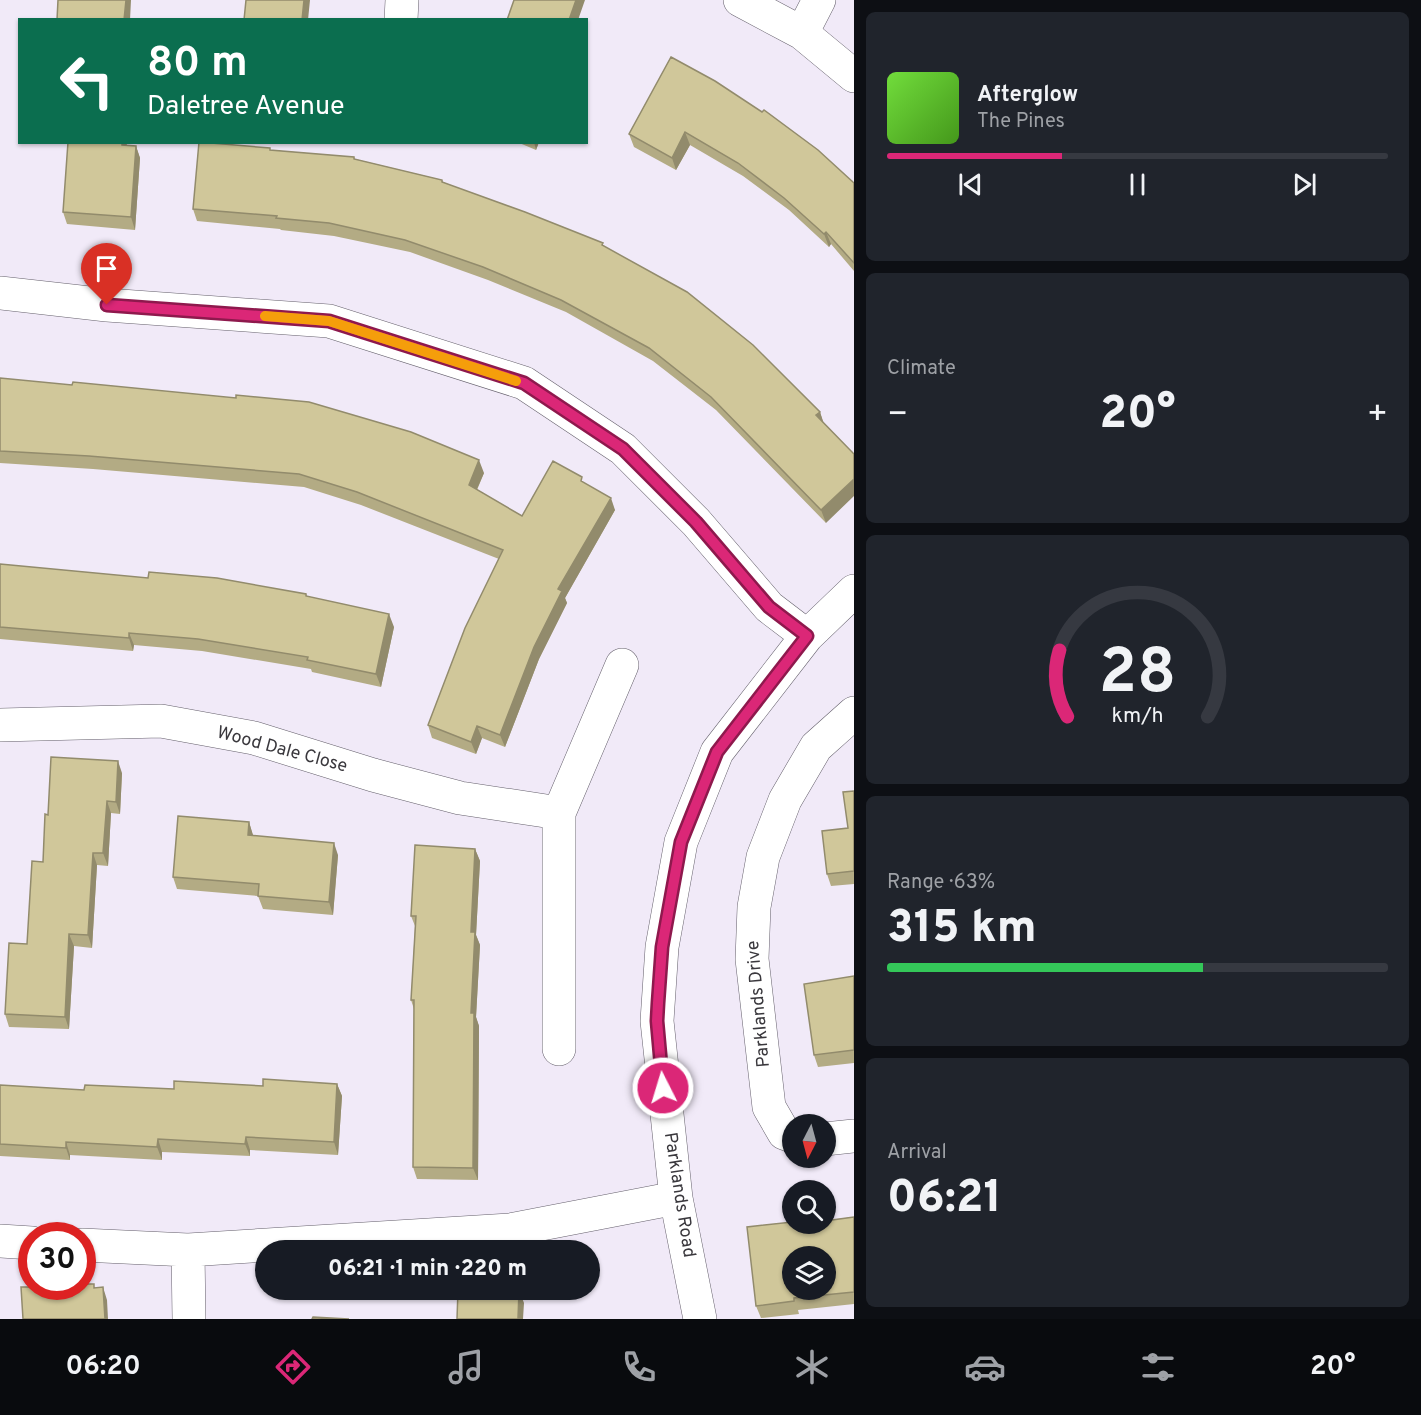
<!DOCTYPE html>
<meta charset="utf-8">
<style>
:root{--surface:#171b24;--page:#20242c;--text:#f1f3f6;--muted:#9ea1a6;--line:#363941;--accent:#db2777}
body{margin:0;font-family:Overpass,sans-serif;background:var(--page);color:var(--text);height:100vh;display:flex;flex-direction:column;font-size:22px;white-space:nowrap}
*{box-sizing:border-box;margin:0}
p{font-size:20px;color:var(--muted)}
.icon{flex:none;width:33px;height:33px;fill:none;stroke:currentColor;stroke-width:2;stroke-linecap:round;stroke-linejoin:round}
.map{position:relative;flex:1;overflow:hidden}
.details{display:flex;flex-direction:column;gap:12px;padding:12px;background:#0d0f14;width:567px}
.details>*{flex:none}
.banner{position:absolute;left:18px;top:18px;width:570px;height:126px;border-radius:0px;box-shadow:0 2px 4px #0004;background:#0b6e4f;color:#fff;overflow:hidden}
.needle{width:39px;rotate:186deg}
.fabs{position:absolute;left:782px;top:1114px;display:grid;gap:12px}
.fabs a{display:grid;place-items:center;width:54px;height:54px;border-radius:50%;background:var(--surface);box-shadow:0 2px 4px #0004;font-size:30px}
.speed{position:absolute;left:18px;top:1222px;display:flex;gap:12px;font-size:30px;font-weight:700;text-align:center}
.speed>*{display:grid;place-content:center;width:78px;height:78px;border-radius:50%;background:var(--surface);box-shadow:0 2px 4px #0004;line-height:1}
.speed .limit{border:9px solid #d22;background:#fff;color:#111}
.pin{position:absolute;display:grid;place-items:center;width:51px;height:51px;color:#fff;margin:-62px -26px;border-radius:50% 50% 50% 0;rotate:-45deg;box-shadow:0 0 6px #0007}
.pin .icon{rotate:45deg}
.me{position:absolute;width:66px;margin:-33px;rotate:355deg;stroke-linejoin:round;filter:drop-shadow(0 0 4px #0008)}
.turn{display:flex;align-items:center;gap:21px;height:126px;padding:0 30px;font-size:27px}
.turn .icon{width:78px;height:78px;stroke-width:2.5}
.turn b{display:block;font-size:42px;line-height:51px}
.big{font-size:45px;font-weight:800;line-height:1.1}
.details .card{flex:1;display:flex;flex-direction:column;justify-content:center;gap:9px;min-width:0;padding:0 21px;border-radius:9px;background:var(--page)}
.details .dial{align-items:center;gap:0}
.dial svg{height:156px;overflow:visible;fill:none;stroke:var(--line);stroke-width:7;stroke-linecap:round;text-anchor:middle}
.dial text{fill:var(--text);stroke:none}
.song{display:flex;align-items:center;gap:18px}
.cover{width:72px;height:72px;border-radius:9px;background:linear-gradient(135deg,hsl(100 70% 55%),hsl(100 70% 35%))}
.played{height:6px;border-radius:3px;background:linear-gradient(90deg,var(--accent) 35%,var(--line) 35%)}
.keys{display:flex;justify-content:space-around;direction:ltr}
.heat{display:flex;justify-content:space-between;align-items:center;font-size:33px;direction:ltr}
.charge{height:9px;border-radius:4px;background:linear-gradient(90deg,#34c759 63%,var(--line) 0)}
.trip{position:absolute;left:255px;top:1240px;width:345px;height:60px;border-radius:30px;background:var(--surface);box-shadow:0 2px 4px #0004;font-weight:800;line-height:60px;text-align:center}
.tab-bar{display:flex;height:96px;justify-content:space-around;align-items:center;background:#090b0e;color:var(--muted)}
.tab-bar .icon{width:42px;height:42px}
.tab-bar .current{color:var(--accent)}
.tab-bar b{font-size:27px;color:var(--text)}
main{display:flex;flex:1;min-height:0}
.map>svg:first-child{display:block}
</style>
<main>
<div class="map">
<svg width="854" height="1319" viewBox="0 0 854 1319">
<rect width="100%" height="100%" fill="#f1eaf8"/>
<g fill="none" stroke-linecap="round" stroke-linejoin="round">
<!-- street casing -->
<g stroke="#65606c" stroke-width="34">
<path id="street" d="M 740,0 L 802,33 L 854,76
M 401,20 L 402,0
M 802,33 L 819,0
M 0,293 L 107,305 L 329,321 L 524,383 L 623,449 L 696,522 L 769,607 L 807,636
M 0,725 L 161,721 L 254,738 L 373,775 L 460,798 L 559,813
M 559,1049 L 559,813 L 622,665
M 792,1136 L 784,1133 L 769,1107 L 752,959 L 754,907 L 763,857 L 785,800 L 816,747 L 854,713
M 825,1139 L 854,1136
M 0,1241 L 32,1243
M 82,1245 L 188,1250 L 510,1230 L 676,1198
M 188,1250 L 189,1319
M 700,1319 L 676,1198 L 657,1021 L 662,947 L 681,842 L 717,752 L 807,636 L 854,591"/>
</g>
<!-- street -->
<use href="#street" stroke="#fff" stroke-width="33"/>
</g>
<!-- wall -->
<path fill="#b3ab84" d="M 671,57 L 854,183 L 854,271 L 831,244 L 829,247 L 789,210 L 743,176 L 690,145 L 676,170 L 634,147 L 629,134 Z
M 517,142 L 539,142 L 536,150 Z
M 127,145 L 136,146 L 140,158 L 135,230 L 67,224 L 63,212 Z
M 271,150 L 354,157 L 355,159 L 442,180 L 443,182 L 604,246 L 820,412 L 823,422 L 826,523 L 716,410 L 653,361 L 566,312 L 488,280 L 410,252 L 334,236 L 281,230 L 280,229 L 197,221 L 193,209 Z
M 0,378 L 484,473 L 477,490 L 522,516 L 584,483 L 615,510 L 565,598 L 567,603 L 539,659 L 505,747 L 482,738 L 476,754 L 432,738 L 428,725 L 499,559 L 361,505 L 304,487 L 93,469 L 0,463 Z
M 0,564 L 306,594 L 307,596 L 394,627 L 381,687 L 312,672 L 311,669 L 202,651 L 134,645 L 133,651 L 0,639 Z
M 122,773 L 120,814 L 111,813 L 108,866 L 97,865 L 92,948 L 74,946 L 69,1029 L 9,1027 L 5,1014 L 27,944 L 43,862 L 48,815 Z
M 854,791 L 854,884 L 831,886 L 827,874 L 848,828 Z
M 249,822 L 253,836 L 338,855 L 333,915 L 263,909 L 258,896 L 177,889 L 173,877 Z
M 475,849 L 480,861 L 476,935 L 480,945 L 476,1017 L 479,1026 L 478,1180 L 417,1179 L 413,1167 L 414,1009 L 411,1000 L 415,926 L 411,916 Z
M 854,976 L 854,1063 L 818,1067 L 814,1055 Z
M 337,1084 L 342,1096 L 338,1155 L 250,1150 L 250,1156 L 162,1152 L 162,1160 L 70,1155 L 70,1160 L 0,1156 L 0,1085 L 84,1090 L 174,1089 Z
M 854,1217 L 854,1304 L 798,1310 L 799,1314 L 761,1318 L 756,1306 L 792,1224 Z"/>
<!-- shaded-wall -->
<path fill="#928b6c" d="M 126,0 L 131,0 L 130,20 L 124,20 Z
M 304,0 L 310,0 L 308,20 L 302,20 Z
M 576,0 L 585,0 L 578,20 L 569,20 Z
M 685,132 L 690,145 L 676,170 L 672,158 Z
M 122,142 L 127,142 L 126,157 L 122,145 Z
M 534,142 L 539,142 L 536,150 Z
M 136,146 L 140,158 L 135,230 L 131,217 Z
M 826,232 L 831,244 L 829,247 L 824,234 Z
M 820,412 L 824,424 L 816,415 Z
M 479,460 L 484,473 L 473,498 L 469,485 Z
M 854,479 L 854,496 L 826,523 L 821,510 Z
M 611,498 L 615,510 L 565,598 L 567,603 L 539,659 L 505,747 L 500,735 L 534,647 L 558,589 Z
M 389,614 L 394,627 L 381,687 L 376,674 Z
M 129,633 L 134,645 L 133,651 L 129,638 Z
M 477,726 L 482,738 L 476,754 L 471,742 Z
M 118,761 L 122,773 L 120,814 L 116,802 Z
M 107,801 L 111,813 L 108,866 L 103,853 Z
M 249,822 L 253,835 L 252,848 L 248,835 Z
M 334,843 L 338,855 L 333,915 L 329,902 Z
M 475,849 L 480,861 L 476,935 L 480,945 L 476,1017 L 479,1026 L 478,1180 L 473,1168 L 471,1013 L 471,932 Z
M 93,853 L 97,865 L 92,948 L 88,935 Z
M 69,934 L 74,946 L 69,1029 L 65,1017 Z
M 337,1084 L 342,1096 L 338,1155 L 334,1142 Z
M 246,1137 L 250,1150 L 250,1156 L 245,1144 Z
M 158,1139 L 162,1152 L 162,1160 L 157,1147 Z
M 66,1142 L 70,1155 L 70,1160 L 66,1148 Z
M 103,1287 L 107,1300 L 108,1319 L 105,1319 Z
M 519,1290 L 524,1303 L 523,1319 L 518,1319 Z"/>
<!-- building -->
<path fill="#d0c79a" stroke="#928b6c" stroke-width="1.5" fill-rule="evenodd" d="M 58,0 L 126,0 L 124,20 L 57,20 Z
M 246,0 L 304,0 L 302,20 L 244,20 Z
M 514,0 L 576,0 L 569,20 L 507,20 Z
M 671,57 L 715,81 L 762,112 L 764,110 L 818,150 L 854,183 L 854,263 L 826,232 L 824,234 L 784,198 L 738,163 L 685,132 L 672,158 L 629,134 Z
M 68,142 L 122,142 L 122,145 L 136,146 L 131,217 L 63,212 Z
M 199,142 L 270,148 L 270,150 L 354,157 L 354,159 L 442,180 L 442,182 L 525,212 L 603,243 L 602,245 L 687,292 L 753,345 L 820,412 L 816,415 L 854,454 L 854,479 L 821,510 L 711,397 L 649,348 L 561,300 L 483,267 L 405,240 L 329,223 L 276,218 L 277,216 L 193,209 Z
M 0,378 L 72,385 L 73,382 L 236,398 L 236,395 L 309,402 L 411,432 L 479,460 L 469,485 L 522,516 L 553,461 L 582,477 L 581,481 L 611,498 L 558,589 L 562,591 L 534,647 L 500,735 L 477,726 L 471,742 L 428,725 L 465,628 L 503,550 L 357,492 L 299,474 L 89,456 L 0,451 Z
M 0,564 L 148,578 L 149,572 L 217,578 L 306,594 L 306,596 L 389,614 L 376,674 L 307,660 L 308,657 L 198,639 L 129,633 L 129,638 L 0,627 Z
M 51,757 L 118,761 L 116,802 L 107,801 L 103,853 L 93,853 L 88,935 L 69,934 L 65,1017 L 5,1014 L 9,943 L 27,944 L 32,861 L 43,862 L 45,814 L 48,815 Z
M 854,791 L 854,871 L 827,874 L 822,831 L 848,828 L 843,792 Z
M 178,816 L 249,822 L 248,835 L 334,843 L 329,902 L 258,896 L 259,884 L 173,877 Z
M 415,845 L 475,849 L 471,932 L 475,932 L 471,1013 L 474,1013 L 473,1168 L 413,1167 L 414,1000 L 411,1000 L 416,916 L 411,916 Z
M 854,976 L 854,1050 L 814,1055 L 804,984 Z
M 263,1079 L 337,1084 L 334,1142 L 246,1137 L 245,1144 L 158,1139 L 157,1147 L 66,1142 L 66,1148 L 0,1144 L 0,1085 L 84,1090 L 85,1085 L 174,1089 L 174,1081 L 263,1086 Z
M 854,1217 L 854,1292 L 794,1298 L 794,1301 L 756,1306 L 747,1227 L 792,1222 L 792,1224 L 825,1224 L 825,1221 ZM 792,1257 L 825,1257 L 825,1290 L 792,1290 Z
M 82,1284 L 94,1284 L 94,1288 L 103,1287 L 105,1319 L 23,1319 L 21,1287 L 82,1287 Z
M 458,1290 L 519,1290 L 518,1319 L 457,1319 Z
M 313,1317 L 349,1319 L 312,1319 Z"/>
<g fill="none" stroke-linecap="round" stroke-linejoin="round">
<!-- route casing -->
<g stroke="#8e194d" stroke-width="15">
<path id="route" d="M 107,305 L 329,321 L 524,383 L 623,449 L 696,522 L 769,607 L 807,636 L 717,752 L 681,842 L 662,947 L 658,1003 L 657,1021 L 663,1088"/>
</g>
<!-- route -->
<use href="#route" stroke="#db2777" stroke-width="10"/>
<!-- slow -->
<path stroke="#f59e0b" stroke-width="10" d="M 265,316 L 329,321 L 516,381"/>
</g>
<g text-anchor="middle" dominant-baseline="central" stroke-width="5" stroke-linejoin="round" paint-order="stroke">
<!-- street labels -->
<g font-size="18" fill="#3a383d" stroke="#fff">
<text transform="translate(282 750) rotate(15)">Wood Dale Close</text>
<text transform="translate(759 1004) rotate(-95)">Parklands Drive</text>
<text transform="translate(679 1195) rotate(81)">Parklands Road</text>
</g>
</g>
</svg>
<div class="fabs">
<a><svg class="needle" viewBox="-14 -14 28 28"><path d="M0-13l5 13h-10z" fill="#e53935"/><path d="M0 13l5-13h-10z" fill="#9ea1a6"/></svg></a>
<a><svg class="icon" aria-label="search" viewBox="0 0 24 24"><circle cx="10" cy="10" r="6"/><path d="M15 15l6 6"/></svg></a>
<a><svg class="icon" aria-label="layers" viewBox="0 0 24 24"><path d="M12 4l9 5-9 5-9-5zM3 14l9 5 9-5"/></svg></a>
</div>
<div class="speed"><div class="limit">30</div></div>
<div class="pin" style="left:107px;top:305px;background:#d93025"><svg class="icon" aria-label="arrive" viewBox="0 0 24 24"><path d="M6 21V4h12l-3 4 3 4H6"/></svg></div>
<svg class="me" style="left:663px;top:1088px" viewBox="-20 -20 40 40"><circle r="17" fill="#db2777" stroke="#fff" stroke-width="3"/><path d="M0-11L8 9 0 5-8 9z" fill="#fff"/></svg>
<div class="trip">06:21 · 1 min · 220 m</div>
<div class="banner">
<div class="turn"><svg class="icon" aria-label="left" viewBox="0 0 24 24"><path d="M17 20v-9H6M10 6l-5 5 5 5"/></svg><div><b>80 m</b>Daletree Avenue</div></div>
</div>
</div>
<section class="details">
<div class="card">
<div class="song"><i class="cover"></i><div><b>Afterglow</b><p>The Pines</p></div></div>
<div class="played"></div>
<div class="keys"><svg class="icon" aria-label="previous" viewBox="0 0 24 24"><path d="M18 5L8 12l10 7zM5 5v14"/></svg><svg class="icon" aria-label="pause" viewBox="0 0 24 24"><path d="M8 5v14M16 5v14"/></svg><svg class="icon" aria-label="next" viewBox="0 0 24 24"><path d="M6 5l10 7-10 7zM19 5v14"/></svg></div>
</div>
<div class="card"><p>Climate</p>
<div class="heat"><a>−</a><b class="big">20°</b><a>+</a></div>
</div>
<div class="card dial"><svg viewBox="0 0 100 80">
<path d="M14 69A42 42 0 1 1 86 69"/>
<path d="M14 69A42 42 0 0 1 10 35" stroke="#db2777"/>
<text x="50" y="56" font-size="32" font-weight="700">28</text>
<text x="50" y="72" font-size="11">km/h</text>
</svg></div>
<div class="card"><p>Range · 63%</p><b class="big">315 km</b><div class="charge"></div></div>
<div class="card"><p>Arrival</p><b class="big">06:21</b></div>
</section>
</main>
<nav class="tab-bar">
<b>06:20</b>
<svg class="icon current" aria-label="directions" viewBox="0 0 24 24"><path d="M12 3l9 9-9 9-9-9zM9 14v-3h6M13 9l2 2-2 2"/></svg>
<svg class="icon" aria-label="music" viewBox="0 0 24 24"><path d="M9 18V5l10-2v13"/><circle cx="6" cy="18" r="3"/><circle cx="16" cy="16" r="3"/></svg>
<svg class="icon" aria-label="phone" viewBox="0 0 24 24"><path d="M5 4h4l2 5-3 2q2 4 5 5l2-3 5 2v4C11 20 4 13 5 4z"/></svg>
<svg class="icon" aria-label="climate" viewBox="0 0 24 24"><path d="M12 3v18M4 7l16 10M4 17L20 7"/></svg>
<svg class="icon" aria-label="car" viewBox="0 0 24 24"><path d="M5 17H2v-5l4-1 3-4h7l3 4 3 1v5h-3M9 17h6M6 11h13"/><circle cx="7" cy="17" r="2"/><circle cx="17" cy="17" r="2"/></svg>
<svg class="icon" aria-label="filters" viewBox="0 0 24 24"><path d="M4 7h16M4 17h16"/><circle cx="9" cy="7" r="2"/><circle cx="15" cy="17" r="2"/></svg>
<b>20°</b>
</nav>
